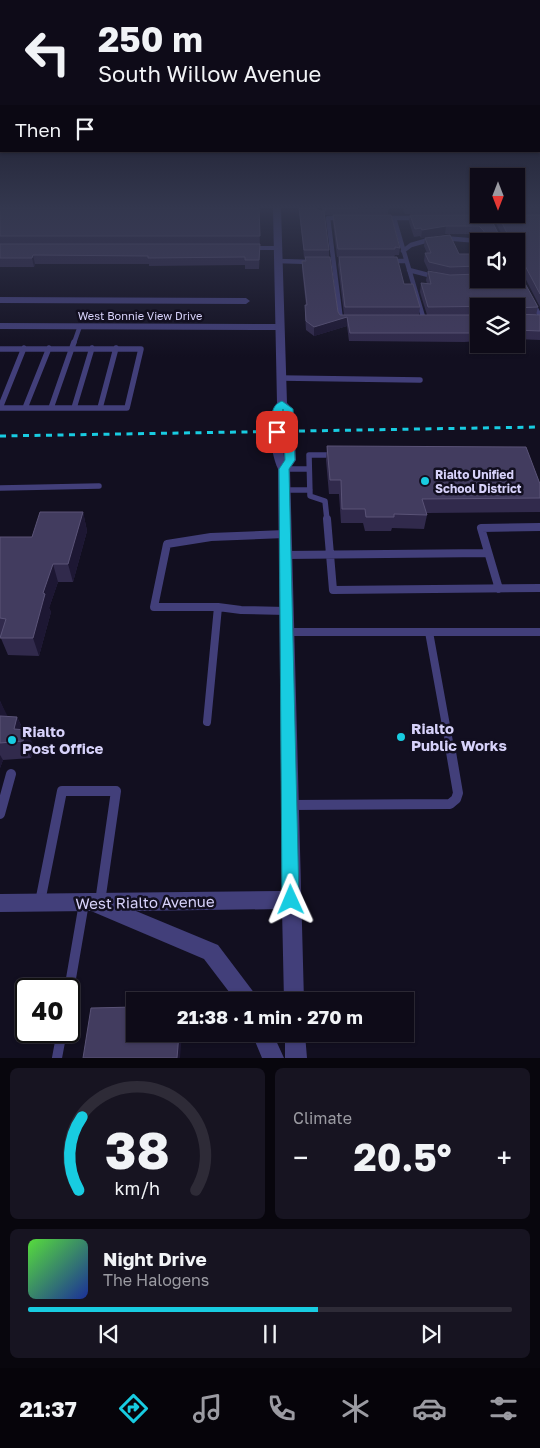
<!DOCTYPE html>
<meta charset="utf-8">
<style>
:root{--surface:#0e0b18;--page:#171421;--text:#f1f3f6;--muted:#9b9ba2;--line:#2e2b37;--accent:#18cce1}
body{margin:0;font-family:"Golos Text",sans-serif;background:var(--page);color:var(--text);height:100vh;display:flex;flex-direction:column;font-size:19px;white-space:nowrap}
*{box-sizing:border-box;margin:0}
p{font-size:16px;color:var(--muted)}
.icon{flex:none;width:28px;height:28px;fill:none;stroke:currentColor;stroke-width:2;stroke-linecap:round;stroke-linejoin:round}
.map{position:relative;height:1058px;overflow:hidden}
.sheet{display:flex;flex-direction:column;gap:10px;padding:10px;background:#08060d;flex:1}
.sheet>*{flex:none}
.top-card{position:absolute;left:0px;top:0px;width:540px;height:152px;box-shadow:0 1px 4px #0004,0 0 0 1px var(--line);background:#0e0b18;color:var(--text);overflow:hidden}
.needle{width:32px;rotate:180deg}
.tools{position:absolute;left:470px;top:168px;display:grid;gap:10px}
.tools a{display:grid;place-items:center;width:55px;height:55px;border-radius:0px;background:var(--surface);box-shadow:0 1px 4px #0004,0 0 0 1px var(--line);font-size:25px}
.speed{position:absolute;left:15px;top:978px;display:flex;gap:10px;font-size:25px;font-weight:700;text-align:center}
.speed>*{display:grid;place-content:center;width:65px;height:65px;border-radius:50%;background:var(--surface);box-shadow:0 1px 4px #0004,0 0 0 1px var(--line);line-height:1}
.speed .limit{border:2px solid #111;border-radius:8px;background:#fff;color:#111}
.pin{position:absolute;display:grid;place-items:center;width:42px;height:42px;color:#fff;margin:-21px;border-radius:10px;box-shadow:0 2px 8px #0006}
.me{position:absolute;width:55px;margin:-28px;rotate:359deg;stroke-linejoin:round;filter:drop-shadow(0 0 4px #0008)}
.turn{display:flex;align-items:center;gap:18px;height:105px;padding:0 15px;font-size:22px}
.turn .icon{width:65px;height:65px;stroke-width:2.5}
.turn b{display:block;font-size:35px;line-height:42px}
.then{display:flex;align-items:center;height:48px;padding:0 15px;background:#0003;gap:10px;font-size:19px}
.big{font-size:38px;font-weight:700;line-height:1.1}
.sheet .tile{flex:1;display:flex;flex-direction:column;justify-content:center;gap:8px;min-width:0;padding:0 18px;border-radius:8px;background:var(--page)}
.sheet .dial{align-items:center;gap:0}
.dial svg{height:130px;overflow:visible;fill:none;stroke:var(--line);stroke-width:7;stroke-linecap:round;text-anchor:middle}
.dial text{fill:var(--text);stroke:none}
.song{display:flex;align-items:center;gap:15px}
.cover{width:60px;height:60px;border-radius:8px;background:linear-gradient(135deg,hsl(110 70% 55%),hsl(230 70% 35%))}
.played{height:5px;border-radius:2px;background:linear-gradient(90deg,var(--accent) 60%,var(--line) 60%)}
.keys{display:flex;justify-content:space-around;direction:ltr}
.heat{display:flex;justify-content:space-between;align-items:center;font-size:28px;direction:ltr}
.sheet .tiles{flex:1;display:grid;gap:10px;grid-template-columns:1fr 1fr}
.tile:last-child{grid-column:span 2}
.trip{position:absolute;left:126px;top:992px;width:288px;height:50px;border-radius:0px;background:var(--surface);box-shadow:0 1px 4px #0004,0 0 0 1px var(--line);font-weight:700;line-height:50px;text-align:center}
.tabs{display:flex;height:80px;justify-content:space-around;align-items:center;background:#06040a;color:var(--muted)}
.tabs .icon{width:35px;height:35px}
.tabs .current{color:var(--accent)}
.tabs b{font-size:22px;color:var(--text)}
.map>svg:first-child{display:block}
</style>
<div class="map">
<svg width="540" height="1058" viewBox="0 0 540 1058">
<rect width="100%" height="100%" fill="#120f20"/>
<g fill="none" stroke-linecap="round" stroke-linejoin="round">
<!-- service-far3 -->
<path stroke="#423f7a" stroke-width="4.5" d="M 342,218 L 328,218 L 341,320 L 345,320
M 383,218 L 417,218
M 394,218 L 424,320
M 443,238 L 479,241
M 403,251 L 411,245 L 432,239
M 278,261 L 311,262
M 389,261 L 406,261
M 409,270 L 436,277
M 533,303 L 540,316
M 74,343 L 80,326"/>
<!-- service-far2 -->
<path stroke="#423f7a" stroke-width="5.5" d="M 0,349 L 141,349 L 127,408 L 0,408
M 281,378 L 420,380
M 0,408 L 24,348
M 25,408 L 49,348
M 51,408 L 74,342
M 74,408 L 92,348
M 100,408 L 116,348
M 284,469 L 309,469
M 0,488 L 99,486
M 284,490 L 310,490
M 327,520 L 325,501 L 310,496 L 309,455 L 335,455"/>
<!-- service-far1 -->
<path stroke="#423f7a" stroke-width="8" d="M 327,519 L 333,590 L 540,588
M 285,555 L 488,553
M 499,589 L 481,528 L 540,527
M 218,607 L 241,610 L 286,611
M 287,632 L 540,632
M 429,632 L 451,753
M 207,722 L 218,607 L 154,607 L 167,544 L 211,537 L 285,534"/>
<!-- service -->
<path stroke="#423f7a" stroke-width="10" d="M 291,805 L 450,804 L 456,799 L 458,793 L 451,752
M 0,814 L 11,774
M 40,902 L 62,791 L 116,791 L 100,902
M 69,990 L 84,903
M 57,1058 L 62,1031"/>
<!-- minor -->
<path fill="#423f7a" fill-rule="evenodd" d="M 239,246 L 277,246 L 281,248 L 277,250 L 242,250 L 238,248 Z
M 0,297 L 246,298 L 250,301 L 246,304 L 0,303 Z
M 0,323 L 279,324 L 284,327 L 279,330 L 0,329 Z"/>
<!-- tertiary -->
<path fill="#423f7a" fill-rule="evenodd" d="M 273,208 L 281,208 L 287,403 L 293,409 L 296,460 L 290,469 L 304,1001 L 284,1001 L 282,909 L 136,911 L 218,945 L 255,994 L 258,1001 L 236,1001 L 204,959 L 91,911 L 0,912 L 0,894 L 282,891 L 278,469 C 271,455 265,415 277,403 ZM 282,410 L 283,410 L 284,457 L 282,440 Z
M 252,1034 L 273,1034 L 284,1058 L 262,1058 Z
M 285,1034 L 305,1034 L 307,1058 L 285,1058 Z"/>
<!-- rail -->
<path stroke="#18cce1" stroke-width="3" stroke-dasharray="6 5.5" stroke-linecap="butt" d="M 0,436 L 540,427"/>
</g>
<!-- wall -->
<path fill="#312a4c" d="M 0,208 L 259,208 L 260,252 L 259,269 L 245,269 L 245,265 L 149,266 L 149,264 L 35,264 L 34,267 L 0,267 Z
M 299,208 L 322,212 L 322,208 L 389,208 L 388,214 L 325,215 L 325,216 L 329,250 L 329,257 L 338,312 L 340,315 L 344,315 L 338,265 L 339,257 L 404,284 L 420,307 L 419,315 L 427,315 L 420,292 L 421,283 L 427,284 L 426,280 L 428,271 L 443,274 L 428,270 L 424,261 L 425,253 L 427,253 L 424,246 L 425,238 L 459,254 L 479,254 L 479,279 L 538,307 L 536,315 L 540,315 L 540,340 L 516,339 L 516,306 L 479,306 L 479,341 L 464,342 L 349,341 L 347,326 L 314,336 L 306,330 L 305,314 L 306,305 L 302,269 L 302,261 L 305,261 L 305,257 L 304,257 Z
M 403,208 L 479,208 L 479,214 L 516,214 L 516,208 L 540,208 L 540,215 L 405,214 Z
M 333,215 L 400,248 L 399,255 L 395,255 L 394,257 L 337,257 L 333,222 Z
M 410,215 L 489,215 L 499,235 L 503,237 L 496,223 L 498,215 L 540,215 L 540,307 L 520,268 L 517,266 L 516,241 L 482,241 L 482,239 L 477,234 L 445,234 L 421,238 L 420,236 L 414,237 L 409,222 Z
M 327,446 L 540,498 L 540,512 L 427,513 L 427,515 L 424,529 L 392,528 L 391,531 L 365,531 L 363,523 L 341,523 L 339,494 L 329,494 L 326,460 Z
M 83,512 L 87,531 L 73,582 L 58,582 L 49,608 L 51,612 L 39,656 L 8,655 L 0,636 L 0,537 L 32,537 Z
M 0,701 L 7,717 L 17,717 L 23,729 L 34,746 L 31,758 L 3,760 L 0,768 Z"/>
<!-- shaded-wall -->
<path fill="#1d1733" d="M 446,226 L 445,234 L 421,238 L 422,230 Z
M 33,255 L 35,264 L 34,267 L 32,258 Z
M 519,258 L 517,266 L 516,266 L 516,259 Z
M 347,317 L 347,326 L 314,336 L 314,327 Z
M 83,512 L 87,531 L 73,582 L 68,564 Z
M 53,564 L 58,582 L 49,608 L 51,612 L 39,656 L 33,638 L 43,593 Z
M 0,701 L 8,717 L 0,725 Z
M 17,717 L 25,734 L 14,729 Z
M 26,730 L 34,746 L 31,758 L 23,741 Z
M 0,755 L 3,760 L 0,768 Z
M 179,1034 L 182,1034 L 180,1058 L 177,1058 Z"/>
<!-- building -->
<path fill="#423c5f" stroke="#5a5377" d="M 0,208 L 259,208 L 260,236 L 0,236 Z
M 299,208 L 315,208 L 323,212 L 323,208 L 358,208 L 326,209 L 324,212 L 329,250 L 304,250 Z
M 333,215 L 391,215 L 400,248 L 395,247 L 395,249 L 338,249 Z
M 410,215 L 489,215 L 499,235 L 503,237 L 507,233 L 498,215 L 540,215 L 540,294 L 522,260 L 519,258 L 516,259 L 516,241 L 487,241 L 484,235 L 484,231 L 479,226 L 446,226 L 422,230 L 421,228 L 415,229 Z
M 450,235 L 459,254 L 479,254 L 479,266 L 450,267 L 429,262 L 425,253 L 431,253 L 425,238 Z
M 0,244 L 260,244 L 259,260 L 245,260 L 245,257 L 148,258 L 148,256 L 33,255 L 32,258 L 0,258 Z
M 305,257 L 330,257 L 338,312 L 340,315 L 479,315 L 479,333 L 350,333 L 347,317 L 314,327 L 306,321 L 305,305 L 307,305 L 302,261 L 306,261 Z
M 339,257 L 397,257 L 404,284 L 413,284 L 420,307 L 345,307 Z
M 516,267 L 538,307 L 516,308 L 516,306 L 428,307 L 421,283 L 431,284 L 428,271 L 450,275 L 479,274 L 479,279 L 516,279 Z
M 516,314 L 540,315 L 540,331 L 516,330 Z
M 327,446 L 526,447 L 540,484 L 540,498 L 422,499 L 427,515 L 394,514 L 394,517 L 366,517 L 365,509 L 342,509 L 341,480 L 330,480 Z
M 40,512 L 83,512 L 68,564 L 53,564 L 43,593 L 45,594 L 33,638 L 0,638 L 6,619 L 0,618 L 0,537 L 32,537 Z
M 0,716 L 17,717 L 14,729 L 26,730 L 23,741 L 0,743 Z
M 135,1007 L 135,1034 L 179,1034 L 177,1058 L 83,1058 L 91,1008 Z"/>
<!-- sky -->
<linearGradient id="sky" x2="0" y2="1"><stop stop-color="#0a0812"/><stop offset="0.58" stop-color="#33374e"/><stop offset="1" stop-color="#33374e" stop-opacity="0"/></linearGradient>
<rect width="540" height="357" fill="url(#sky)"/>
<!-- route -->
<path fill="#18cce1" stroke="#108592" d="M 282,401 L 293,409 L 295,460 L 289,469 L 299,900 L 297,906 L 291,909 L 285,906 L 282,900 L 279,469 L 285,460 L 283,409 L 282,432 L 277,435 L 272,432 C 272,420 269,406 282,401 Z"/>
<!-- markers -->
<g fill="#18cce1" stroke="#120f20" stroke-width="2">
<circle cx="425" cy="481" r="5"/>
<circle cx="401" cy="737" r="5"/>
<circle cx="12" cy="740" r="5"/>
</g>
<g text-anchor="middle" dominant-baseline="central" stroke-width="5" stroke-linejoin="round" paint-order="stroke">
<!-- far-street labels -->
<g font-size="11" fill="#d7d2fa" stroke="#120f20">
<text x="140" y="315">West Bonnie View Drive</text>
</g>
<!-- poi labels -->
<g font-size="12" font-weight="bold" fill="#d7d2fa" stroke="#120f20" text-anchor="start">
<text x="435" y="474">Rialto Unified<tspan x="435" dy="14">School District</tspan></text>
</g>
<!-- near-poi labels -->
<g font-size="15" font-weight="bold" fill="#d7d2fa" stroke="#120f20" text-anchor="start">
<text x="411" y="728">Rialto<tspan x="411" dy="17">Public Works</tspan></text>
<text x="22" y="731">Rialto<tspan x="22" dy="17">Post Office</tspan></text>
</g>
<!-- near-street labels -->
<g font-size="15" fill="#d7d2fa" stroke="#120f20">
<text transform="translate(145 902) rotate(-1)">West Rialto Avenue</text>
</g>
</g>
</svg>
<div class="tools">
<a><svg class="needle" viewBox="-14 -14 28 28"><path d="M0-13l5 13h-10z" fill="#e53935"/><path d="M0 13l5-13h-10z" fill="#9b9ba2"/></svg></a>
<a><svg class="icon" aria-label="sound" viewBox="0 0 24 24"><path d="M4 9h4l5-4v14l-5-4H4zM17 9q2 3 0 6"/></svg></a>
<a><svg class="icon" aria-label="layers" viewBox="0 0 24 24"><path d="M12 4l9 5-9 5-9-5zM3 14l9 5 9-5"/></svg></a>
</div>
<div class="speed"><div class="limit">40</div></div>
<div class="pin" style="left:277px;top:432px;background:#d93025"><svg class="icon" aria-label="arrive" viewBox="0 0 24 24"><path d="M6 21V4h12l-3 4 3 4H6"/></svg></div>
<svg class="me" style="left:291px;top:900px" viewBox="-20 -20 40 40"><path d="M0-17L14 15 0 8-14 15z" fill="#18cce1" stroke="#fff" stroke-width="4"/></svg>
<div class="trip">21:38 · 1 min · 270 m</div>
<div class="top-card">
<div class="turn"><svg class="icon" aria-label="left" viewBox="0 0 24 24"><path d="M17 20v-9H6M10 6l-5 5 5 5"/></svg><div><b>250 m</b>South Willow Avenue</div></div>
<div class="then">Then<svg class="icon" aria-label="arrive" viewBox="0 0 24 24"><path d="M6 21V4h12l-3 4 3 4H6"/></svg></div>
</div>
</div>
<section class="sheet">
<div class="tiles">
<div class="tile dial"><svg viewBox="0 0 100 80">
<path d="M14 69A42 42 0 1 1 86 69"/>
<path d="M14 69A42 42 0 0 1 16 24" stroke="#18cce1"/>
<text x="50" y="56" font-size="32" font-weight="700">38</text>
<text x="50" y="72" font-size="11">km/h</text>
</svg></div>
<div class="tile"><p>Climate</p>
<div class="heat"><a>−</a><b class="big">20.5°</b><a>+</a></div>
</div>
<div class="tile">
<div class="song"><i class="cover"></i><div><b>Night Drive</b><p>The Halogens</p></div></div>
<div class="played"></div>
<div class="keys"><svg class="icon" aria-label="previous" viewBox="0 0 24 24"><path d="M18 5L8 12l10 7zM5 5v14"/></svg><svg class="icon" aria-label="pause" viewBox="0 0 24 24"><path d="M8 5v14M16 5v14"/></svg><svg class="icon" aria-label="next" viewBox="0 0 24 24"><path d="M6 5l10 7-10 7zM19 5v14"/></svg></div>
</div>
</div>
</section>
<nav class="tabs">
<b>21:37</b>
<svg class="icon current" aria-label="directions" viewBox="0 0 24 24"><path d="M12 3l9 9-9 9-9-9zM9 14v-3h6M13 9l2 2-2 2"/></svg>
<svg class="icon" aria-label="music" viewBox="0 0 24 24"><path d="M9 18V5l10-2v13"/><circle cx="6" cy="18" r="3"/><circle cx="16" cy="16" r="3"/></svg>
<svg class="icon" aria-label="phone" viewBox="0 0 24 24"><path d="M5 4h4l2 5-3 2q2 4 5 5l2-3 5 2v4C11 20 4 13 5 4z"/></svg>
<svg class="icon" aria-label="climate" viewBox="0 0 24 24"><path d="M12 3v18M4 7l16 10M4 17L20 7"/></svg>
<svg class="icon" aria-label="car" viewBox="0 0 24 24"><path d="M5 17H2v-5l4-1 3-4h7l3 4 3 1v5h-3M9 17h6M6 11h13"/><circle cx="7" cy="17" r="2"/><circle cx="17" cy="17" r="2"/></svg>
<svg class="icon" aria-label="filters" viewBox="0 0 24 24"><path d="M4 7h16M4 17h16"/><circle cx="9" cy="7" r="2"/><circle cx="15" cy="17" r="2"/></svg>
</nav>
